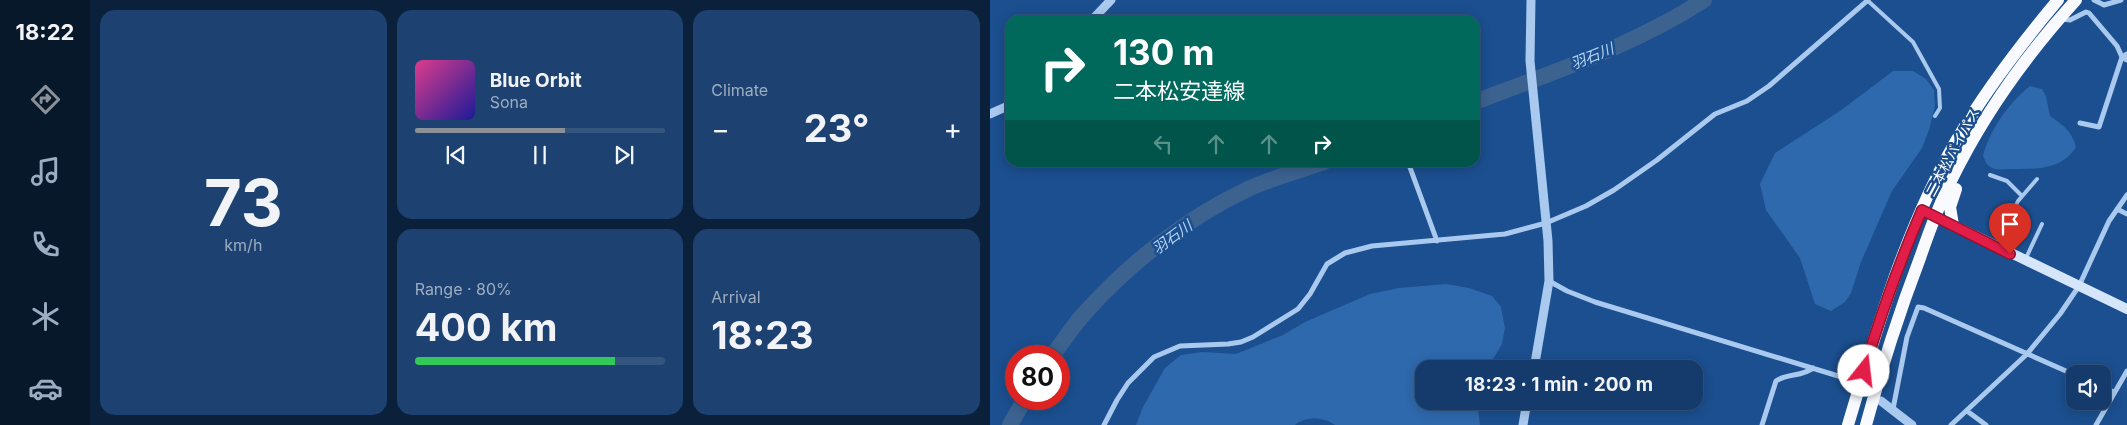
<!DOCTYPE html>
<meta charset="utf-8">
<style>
:root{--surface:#143b6b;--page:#1d4271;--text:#f1f3f6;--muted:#9dadc1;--line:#33557e;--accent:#8c9099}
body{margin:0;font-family:Inter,"Noto Sans JP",sans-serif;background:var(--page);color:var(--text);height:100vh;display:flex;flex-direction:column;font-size:19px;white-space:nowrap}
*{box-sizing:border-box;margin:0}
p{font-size:16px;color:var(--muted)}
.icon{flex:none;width:28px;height:28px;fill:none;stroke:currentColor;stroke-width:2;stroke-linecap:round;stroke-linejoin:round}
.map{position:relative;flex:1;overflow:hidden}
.drawer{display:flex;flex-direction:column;gap:10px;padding:10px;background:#0b203b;width:900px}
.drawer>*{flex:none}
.guide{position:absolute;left:15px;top:15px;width:475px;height:152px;border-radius:15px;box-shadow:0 2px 12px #0003,0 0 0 1px var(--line);background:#00695c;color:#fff;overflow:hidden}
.buttons{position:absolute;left:1076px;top:365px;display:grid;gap:10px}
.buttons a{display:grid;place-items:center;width:45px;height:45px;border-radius:10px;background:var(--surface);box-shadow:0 2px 12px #0003,0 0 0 1px var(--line);font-size:25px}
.speed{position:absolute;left:15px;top:345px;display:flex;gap:10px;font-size:25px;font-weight:700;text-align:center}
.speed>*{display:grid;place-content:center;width:65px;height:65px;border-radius:50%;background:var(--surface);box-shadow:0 2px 12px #0003,0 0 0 1px var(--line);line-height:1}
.speed .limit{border:8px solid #d22;background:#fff;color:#111}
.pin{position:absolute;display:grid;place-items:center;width:42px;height:42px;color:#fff;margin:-51px -21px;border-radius:50% 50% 50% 0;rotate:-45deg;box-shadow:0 0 5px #0007}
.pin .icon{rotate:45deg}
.me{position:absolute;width:55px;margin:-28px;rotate:16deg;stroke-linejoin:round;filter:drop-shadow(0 0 4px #0008)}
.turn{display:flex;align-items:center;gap:18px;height:105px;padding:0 25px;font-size:22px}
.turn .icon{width:65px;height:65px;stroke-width:2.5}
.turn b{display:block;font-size:35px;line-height:42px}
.lanes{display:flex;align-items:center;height:48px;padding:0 25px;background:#0003;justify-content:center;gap:25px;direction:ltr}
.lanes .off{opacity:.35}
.big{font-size:38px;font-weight:700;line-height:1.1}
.drawer .tile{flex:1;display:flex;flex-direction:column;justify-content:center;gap:8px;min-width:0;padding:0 18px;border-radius:15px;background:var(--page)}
.drawer .dial{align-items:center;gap:0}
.dial b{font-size:65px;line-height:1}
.song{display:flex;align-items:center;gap:15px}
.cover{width:60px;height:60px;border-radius:8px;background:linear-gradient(135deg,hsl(330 70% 55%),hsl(240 70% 35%))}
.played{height:5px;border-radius:2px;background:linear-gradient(90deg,var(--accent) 60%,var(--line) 60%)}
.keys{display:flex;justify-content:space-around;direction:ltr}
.heat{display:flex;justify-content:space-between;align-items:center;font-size:28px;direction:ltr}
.charge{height:8px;border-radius:4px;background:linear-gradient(90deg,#34c759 80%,var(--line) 0)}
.drawer .tiles{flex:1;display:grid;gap:10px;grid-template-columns:repeat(3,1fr)}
.tile:first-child{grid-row:span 2}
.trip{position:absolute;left:425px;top:360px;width:288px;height:50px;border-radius:15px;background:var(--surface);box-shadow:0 2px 12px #0003,0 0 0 1px var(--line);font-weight:700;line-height:50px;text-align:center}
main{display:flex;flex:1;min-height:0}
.tabs{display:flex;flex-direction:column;width:90px;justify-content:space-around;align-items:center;background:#08182b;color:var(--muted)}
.tabs .icon{width:35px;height:35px}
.tabs .on{color:var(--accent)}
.tabs b{font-size:22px;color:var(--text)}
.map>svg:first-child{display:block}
</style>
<main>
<nav class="tabs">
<b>18:22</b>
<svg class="icon on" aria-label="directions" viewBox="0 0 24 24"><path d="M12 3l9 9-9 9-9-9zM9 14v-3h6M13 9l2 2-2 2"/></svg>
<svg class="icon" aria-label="music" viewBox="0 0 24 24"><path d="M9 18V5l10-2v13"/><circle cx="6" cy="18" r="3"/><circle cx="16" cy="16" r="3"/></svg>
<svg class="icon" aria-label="phone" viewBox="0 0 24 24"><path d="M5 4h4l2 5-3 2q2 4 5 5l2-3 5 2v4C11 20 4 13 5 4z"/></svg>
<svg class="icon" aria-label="climate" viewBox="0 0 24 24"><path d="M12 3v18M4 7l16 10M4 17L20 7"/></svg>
<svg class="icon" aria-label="car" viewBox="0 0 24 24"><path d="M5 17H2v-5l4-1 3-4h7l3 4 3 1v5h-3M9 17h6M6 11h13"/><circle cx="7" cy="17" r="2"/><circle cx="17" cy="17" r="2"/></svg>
</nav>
<section class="drawer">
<div class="tiles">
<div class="tile dial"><b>73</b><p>km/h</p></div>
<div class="tile">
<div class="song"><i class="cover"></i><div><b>Blue Orbit</b><p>Sona</p></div></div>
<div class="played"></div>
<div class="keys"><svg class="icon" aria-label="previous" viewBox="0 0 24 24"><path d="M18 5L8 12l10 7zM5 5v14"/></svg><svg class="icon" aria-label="pause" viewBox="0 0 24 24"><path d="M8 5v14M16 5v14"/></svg><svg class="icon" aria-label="next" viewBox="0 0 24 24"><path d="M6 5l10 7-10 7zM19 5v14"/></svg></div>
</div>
<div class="tile"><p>Climate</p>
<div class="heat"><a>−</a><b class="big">23°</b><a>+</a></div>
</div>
<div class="tile"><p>Range · 80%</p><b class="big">400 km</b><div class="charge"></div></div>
<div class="tile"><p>Arrival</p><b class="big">18:23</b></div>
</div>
</section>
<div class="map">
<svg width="1137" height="425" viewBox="0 0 1137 425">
<rect width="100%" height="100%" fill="#1b4f8f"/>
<!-- green -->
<path fill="#2e69ad" d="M 903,71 L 923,71 L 936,79 L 944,90 L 945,106 L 939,130 L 932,148 L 902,191 L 871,262 L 861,293 L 855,302 L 841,311 L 825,304 L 810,258 L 776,210 L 770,184 L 785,153 L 850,111 Z
M 1040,86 L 1052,89 L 1056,96 L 1060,116 C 1073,125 1082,131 1086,147 C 1071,171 1044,169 1018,169 C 1012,169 1005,171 999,166 C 996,164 995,160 993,156 C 1000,129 1019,103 1040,86 Z
M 456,284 L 479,288 L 502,296 L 511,307 L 515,328 L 512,344 L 497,369 L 434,369 L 434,401 L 487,401 L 490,425 L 345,425 C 334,417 316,416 305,425 L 146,425 L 153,407 L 175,368 L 191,355 L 212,352 L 246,354 L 293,335 L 315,322 L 380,294 L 409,288 Z"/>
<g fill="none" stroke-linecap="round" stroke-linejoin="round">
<!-- river -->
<path stroke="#3c6290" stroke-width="16" d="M 485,102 C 563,72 643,46 714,0
M 62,356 C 72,343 81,329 92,316 C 137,265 196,218 258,189 C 282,178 309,171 334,162
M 20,425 L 35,399"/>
<!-- minor-tunnel -->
<path stroke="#3d69a0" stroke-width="5" stroke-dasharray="5 2.5" stroke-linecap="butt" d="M 858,379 L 884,396"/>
<!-- service -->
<path stroke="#a9c9ee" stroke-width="4" d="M 877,0 L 923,42 L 949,89 L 950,108 L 945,116
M 1000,175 L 1017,181 L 1032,196
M 1007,245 L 1028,201 L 1047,179
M 1036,258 L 1052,224"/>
<!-- minor -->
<path stroke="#a9c9ee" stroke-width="5" d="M 1104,0 L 1114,5 L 1131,0
M 1072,19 L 1080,20 L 1096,12 L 1099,13 L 1127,46 L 1132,57 L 1109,127 L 1090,123
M 1137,54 L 1132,57 L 1137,60
M 418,162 L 447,241
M 1127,209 L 1137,214
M 559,281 L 577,291 L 605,302 L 858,379
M 1112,387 L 1124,392
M 903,409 L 917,337 L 928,307 L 934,308 L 1085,375
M 977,411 L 996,425
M 114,425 L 127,400 L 138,383 L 164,357 L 190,346 L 238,344 L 251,342 L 263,337 L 308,309 L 320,294 L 337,264 L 355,253 L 382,246 L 515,234 L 556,223 L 596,206 L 624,190 L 667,160 L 725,114 L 757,101 L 779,86 L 878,0
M 772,425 L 786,381 C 797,373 812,377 823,368
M 961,425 L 1037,354 L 1070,314 L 1089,286 L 1119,221 L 1137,195
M 1106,425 L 1137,371"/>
<!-- tertiary -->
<path stroke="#a9c9ee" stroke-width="9" d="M 541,0 L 540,61 L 558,241 L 559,281 L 544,369
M 102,20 L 121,0
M 0,114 L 20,105
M 891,401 L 922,425
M 533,425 L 537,401"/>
<!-- secondary -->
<path stroke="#d6e6fa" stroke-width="10" d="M 932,210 L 1137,309"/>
<!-- trunk -->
<path stroke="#f8faff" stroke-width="12" d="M 963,225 L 960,207 L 966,189
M 858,425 C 887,328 915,229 966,141 C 995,91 1031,44 1068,0
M 876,425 C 891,369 909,313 930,258 C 939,232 948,206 961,181 C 993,115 1037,54 1086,0"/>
</g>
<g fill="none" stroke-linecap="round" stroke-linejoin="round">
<!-- route casing -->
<g stroke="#92132f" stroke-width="12">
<path id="route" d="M 874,371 C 890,316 909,263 932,210 L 1020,254"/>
</g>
<!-- route -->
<use href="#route" stroke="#e11d48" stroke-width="9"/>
</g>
<g text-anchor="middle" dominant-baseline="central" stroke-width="5" stroke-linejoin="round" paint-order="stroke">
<!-- street labels -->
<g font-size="14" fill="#fff" stroke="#1b4f8f">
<text transform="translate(962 152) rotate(-62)">二本松バイパス</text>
</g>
<!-- water labels -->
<g font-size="15" font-style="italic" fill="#b5d3f5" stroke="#1b4f8f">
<text transform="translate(602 56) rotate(-22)">羽石川</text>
<text transform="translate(182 237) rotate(-36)">羽石川</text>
</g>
</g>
</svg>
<div class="buttons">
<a><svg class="icon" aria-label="sound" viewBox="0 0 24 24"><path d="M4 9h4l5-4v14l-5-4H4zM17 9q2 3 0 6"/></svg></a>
</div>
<div class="speed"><div class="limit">80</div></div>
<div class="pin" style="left:1020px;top:254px;background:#d93025"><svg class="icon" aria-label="arrive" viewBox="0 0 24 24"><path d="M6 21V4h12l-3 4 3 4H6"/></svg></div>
<svg class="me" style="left:874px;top:371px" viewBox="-20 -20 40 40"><circle r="19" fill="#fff"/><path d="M0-13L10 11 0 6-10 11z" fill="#e11d48"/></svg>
<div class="trip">18:23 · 1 min · 200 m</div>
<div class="guide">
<div class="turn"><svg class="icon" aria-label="right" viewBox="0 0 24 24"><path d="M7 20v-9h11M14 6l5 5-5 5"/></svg><div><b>130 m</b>二本松安達線</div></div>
<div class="lanes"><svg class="icon off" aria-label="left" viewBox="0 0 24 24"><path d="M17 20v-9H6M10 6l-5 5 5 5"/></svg><svg class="icon off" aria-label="ahead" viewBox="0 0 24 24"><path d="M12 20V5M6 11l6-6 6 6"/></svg><svg class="icon off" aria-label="ahead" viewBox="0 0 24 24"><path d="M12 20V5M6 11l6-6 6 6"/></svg><svg class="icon" aria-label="right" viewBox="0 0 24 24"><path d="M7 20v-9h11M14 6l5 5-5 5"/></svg></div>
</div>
</div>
</main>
